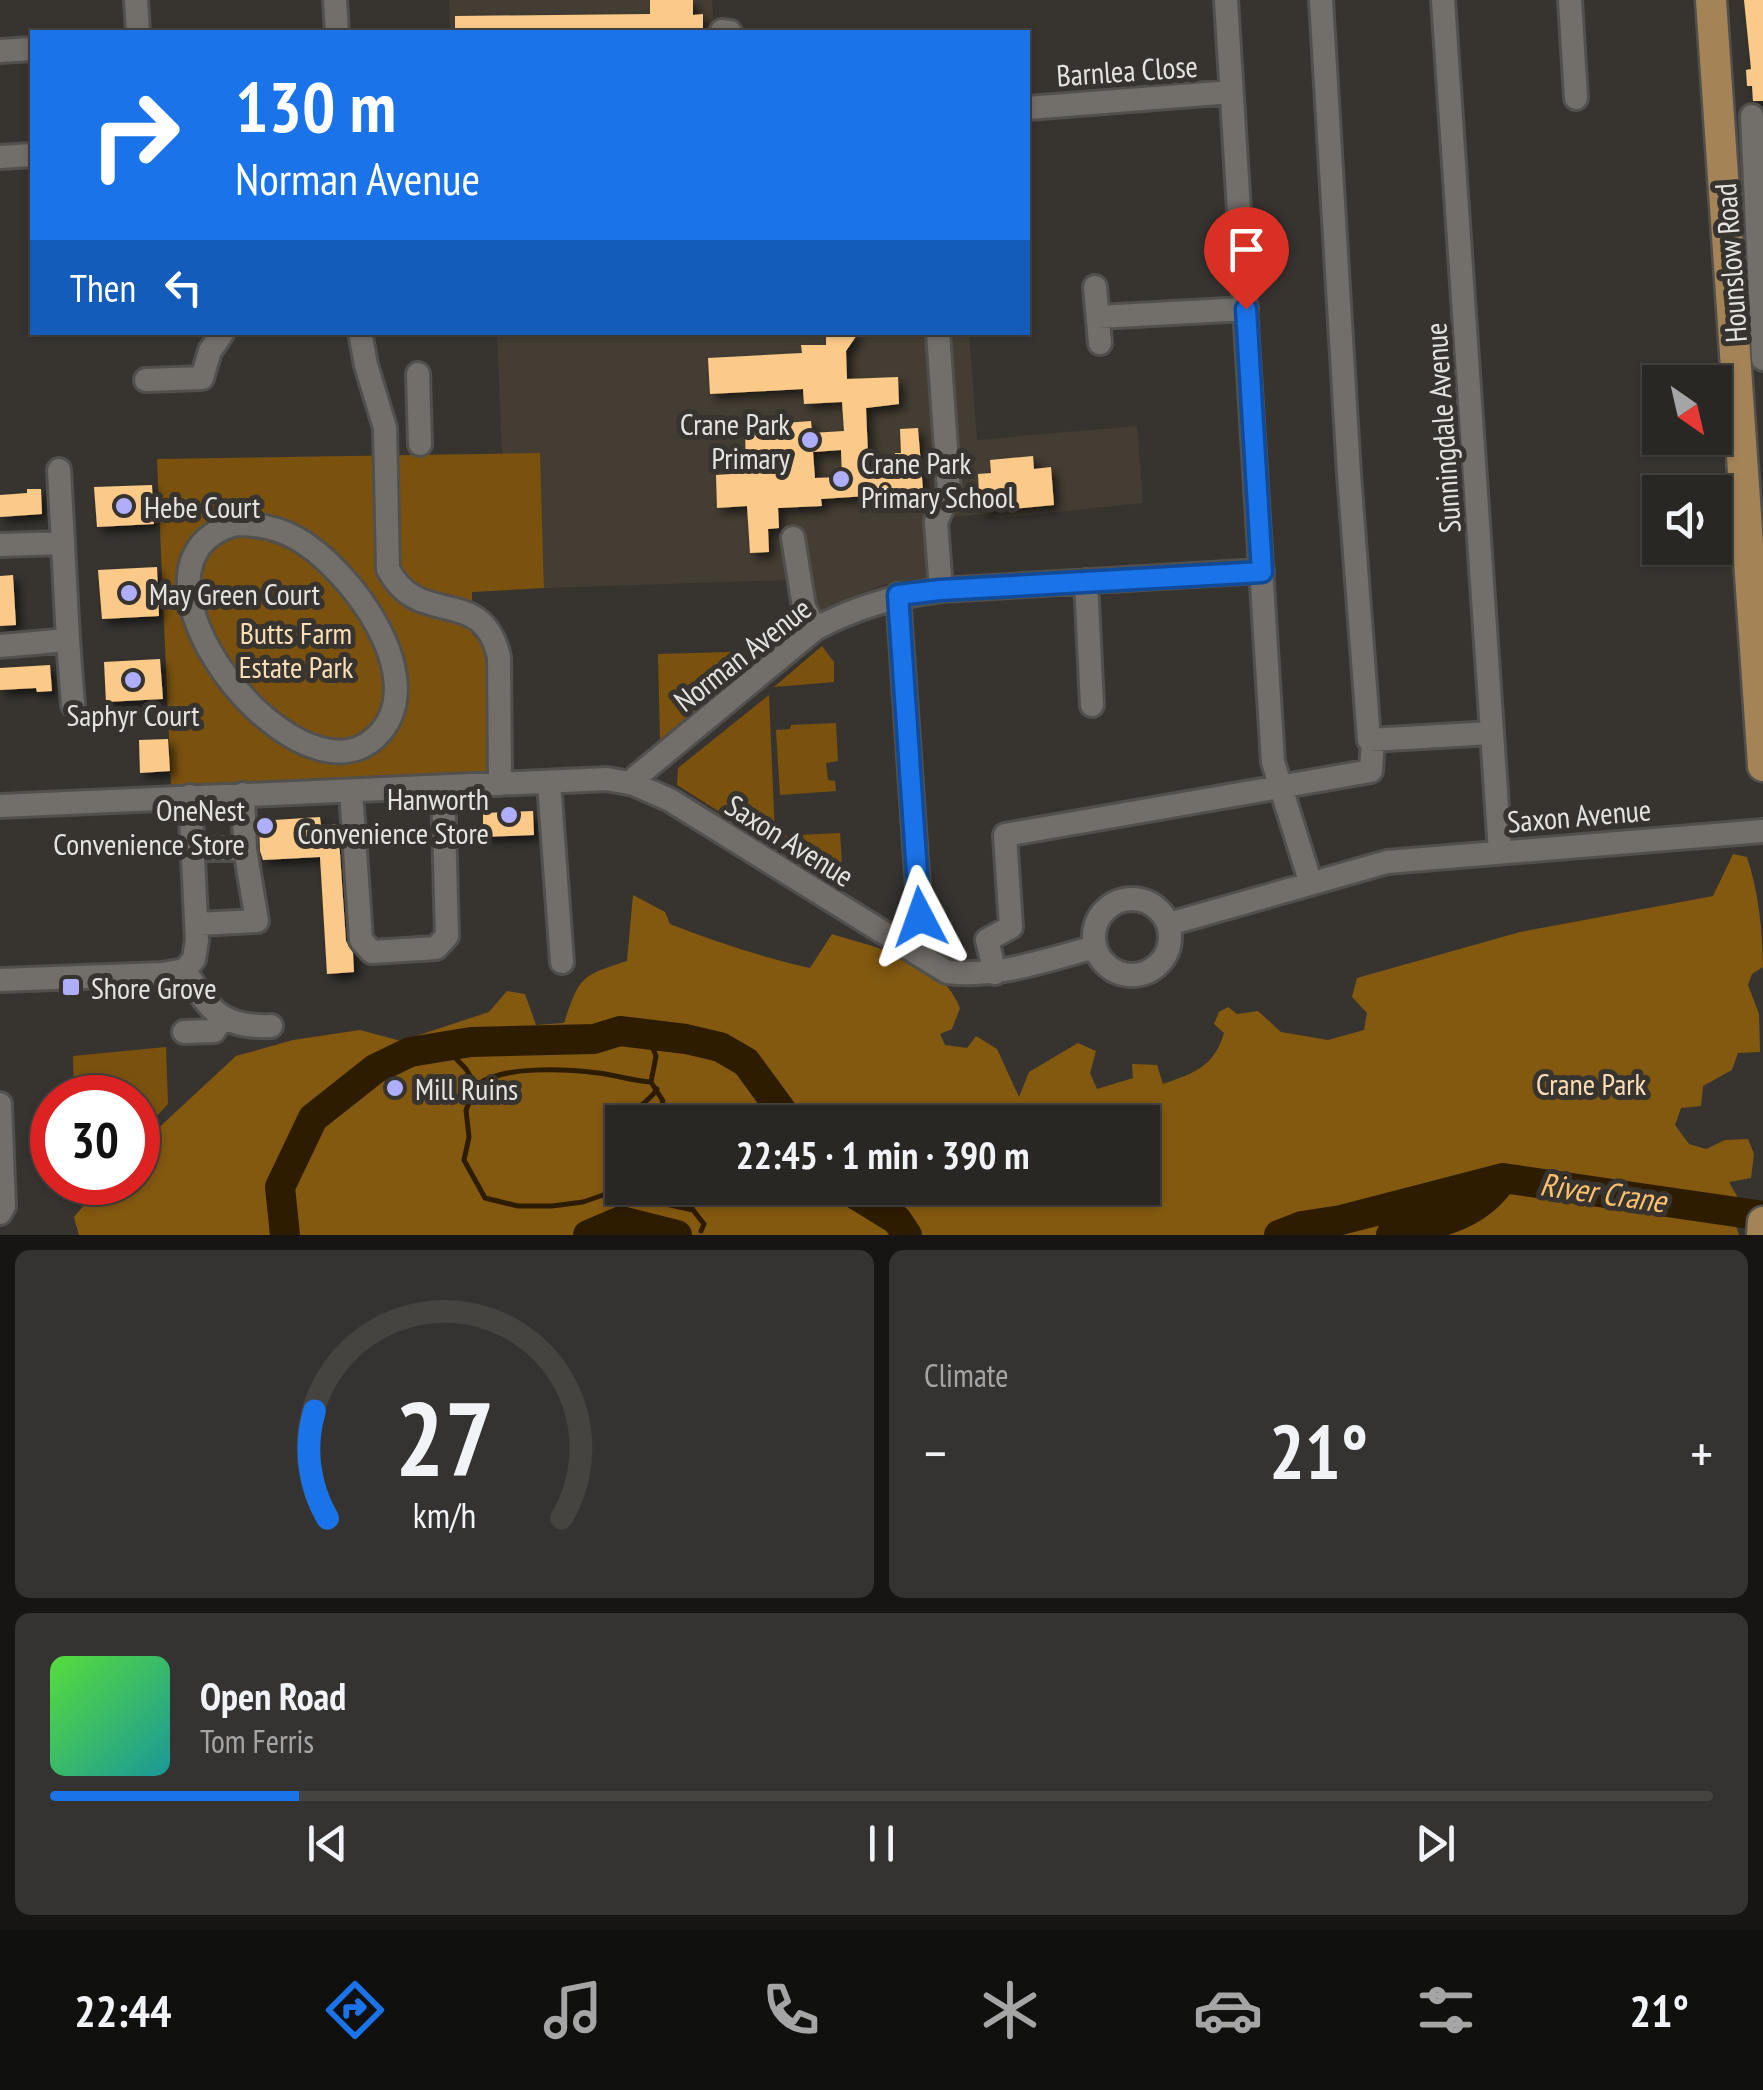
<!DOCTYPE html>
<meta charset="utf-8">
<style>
:root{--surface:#292724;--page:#353331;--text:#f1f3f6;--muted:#a5a5a6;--line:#454441;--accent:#1a73e8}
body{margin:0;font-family:"PT Sans Narrow",sans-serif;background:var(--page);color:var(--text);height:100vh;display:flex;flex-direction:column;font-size:38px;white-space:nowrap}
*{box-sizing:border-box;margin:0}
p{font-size:32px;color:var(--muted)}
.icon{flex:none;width:55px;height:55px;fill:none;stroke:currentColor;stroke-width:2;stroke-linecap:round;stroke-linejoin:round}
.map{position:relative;height:1235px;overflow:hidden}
.side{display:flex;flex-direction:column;gap:15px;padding:15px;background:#171514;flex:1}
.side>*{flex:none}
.banner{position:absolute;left:30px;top:30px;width:1000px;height:305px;border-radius:0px;box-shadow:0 2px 8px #0004,0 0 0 2px var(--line);background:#1a73e8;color:#fff;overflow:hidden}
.needle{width:65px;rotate:146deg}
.controls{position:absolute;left:1642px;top:365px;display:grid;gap:20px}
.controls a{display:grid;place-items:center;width:90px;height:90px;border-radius:0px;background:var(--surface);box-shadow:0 2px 8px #0004,0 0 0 2px var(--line);font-size:50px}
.speed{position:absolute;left:30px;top:1075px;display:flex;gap:20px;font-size:50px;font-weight:700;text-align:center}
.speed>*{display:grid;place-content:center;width:130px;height:130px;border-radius:50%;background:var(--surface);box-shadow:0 2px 8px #0004,0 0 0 2px var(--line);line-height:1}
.speed .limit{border:15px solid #d22;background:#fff;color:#111}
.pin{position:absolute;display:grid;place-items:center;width:85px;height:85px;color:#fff;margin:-102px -42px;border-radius:50% 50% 50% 0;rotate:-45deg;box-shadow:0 0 10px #0007}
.pin .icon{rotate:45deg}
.me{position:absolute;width:110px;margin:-55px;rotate:356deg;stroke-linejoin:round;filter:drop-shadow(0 0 8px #0008)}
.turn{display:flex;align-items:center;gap:35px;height:210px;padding:0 40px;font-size:45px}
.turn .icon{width:130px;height:130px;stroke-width:2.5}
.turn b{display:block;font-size:70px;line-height:85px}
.then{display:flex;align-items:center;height:95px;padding:0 40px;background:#0003;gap:20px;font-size:38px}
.big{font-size:75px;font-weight:600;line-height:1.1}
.side .tile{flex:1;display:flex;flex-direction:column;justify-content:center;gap:15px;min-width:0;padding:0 35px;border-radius:15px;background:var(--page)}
.side .dial{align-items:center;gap:0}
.dial svg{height:260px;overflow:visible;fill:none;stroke:var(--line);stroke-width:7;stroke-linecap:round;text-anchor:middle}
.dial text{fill:var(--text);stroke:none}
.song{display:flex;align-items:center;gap:30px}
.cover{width:120px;height:120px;border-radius:15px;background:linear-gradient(135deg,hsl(110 70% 55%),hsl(180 70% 35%))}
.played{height:10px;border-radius:5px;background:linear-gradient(90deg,var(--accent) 15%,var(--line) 15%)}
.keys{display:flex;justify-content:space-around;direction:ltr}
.heat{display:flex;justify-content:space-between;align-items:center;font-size:55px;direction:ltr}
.side .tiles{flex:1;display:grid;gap:15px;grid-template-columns:1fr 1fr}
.tile:last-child{grid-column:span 2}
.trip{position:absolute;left:605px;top:1105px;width:555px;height:100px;border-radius:0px;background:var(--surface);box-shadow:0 2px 8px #0004,0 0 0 2px var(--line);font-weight:600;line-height:100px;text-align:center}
.menu{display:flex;height:160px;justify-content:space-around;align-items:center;background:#10100e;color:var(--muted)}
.menu .icon{width:70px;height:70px}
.menu .current{color:var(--accent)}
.menu b{font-size:45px;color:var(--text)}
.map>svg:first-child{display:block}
</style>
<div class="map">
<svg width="1763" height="1235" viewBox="0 0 1763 1235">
<defs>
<filter id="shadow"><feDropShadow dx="5.5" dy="5.5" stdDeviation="5" flood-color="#0009"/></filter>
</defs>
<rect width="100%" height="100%" fill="#373430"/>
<!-- built -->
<path fill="#443d33" d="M 449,0 L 712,0 L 714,32 L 450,32 Z
M 497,333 L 969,333 L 977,440 L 1137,426 L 1143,503 L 999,518 L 981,514 L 944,518 L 946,575 L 882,585 L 836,604 L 794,629 L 789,580 L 544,588 L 540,453 L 502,455 Z"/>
<!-- green -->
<path fill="#7a520e" d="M 540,453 L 544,588 L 472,592 L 472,634 L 481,643 L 487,657 L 492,766 L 486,772 L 171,785 L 157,459 Z
M 822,646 L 834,662 L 834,682 L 774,687 Z
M 766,651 L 660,740 L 658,654 Z
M 769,695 L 775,836 L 840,833 L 843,878 L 837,886 L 677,785 L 678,768 Z
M 836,723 L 838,761 L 826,763 L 828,780 L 835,781 L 836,791 L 780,795 L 776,730 L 790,729 L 791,725 Z
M 166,1047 L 168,1104 L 138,1136 L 138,1098 L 74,1097 L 73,1056 Z"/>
<!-- forest -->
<path fill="#835910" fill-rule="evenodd" d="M 1733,854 L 1747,857 C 1759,894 1762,928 1763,967 L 1752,974 L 1748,985 L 1759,1014 L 1760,1052 L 1738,1053 L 1732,1070 L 1703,1086 L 1701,1106 L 1681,1108 L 1675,1125 L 1689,1144 L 1706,1149 L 1725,1140 L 1748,1139 L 1754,1154 L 1751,1178 L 1729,1182 L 1738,1198 L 1733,1217 L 1739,1235 L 79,1235 L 74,1217 L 103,1183 L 138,1182 L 138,1147 L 236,1056 L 293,1040 L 360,1030 L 401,1041 L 489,1012 L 507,991 L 525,994 L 536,1025 L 564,1023 C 580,976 581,976 627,961 L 633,895 L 665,912 L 670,924 C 716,942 761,957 810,968 L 832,934 C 877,949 941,958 960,1008 L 952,1029 L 940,1034 L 945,1045 L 967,1048 L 976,1036 L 997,1049 L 1019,1097 L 1029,1072 L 1078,1043 L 1096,1051 L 1090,1073 L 1097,1089 L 1133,1078 L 1132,1064 L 1157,1065 L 1163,1084 C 1194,1073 1214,1067 1224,1033 L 1214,1024 L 1219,1012 L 1228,1007 L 1237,1014 L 1258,1011 L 1281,1032 L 1328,1040 L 1364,1030 L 1367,1013 L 1352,997 L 1357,978 L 1520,932 L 1713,896 ZM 622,1122 L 1142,1122 L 1142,1188 L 622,1188 Z"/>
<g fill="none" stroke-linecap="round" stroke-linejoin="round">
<!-- stream -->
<path stroke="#2e1c01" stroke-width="5" d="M 648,1035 L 656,1056 L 651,1082 L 663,1101 L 656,1122
M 444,1046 L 466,1069 L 476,1086 L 466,1110 L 469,1137 L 464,1160 L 485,1198 L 518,1206 L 552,1206 L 583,1202 L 612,1192 L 693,1210
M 476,1086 C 500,1065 567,1069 598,1073 C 616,1075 633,1081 651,1082
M 682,1188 L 693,1210 L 704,1224 L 701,1231
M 612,1192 C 618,1172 612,1135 622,1122 C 632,1109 648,1104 657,1089"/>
<!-- river -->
<path stroke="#2e1c01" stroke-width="30" d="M 845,1188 L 897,1220 L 907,1235
M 285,1235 L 280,1187 L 313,1118 L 375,1069 L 410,1052 L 471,1042 L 594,1039 L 620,1031 L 686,1039 L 720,1047 L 746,1062 L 790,1122
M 588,1235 L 621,1221 L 677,1235
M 1279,1235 L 1302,1226 L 1341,1220 L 1503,1178 L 1763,1216
M 1391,1235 C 1434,1224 1477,1218 1503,1178"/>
</g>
<!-- building -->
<path fill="#fbca89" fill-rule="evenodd" filter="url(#shadow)" d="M 650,0 L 693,0 L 693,15 L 703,14 L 703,32 L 455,32 L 455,16 L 650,14 Z
M 1744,0 L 1763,0 L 1763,101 L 1753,101 L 1752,86 L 1747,86 L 1746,70 L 1751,69 Z
M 826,332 L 859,332 L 846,351 L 847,379 L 898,377 L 899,404 L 866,408 L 869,478 L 896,477 L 895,453 L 901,453 L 900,429 L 918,428 L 923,490 L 902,492 L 902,501 L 868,503 L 867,496 L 821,499 L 822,506 L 778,508 L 779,528 L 768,529 L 769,552 L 750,553 L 747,506 L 717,508 L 716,475 L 746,473 L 745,426 L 811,421 L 812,433 L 844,431 L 842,402 L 804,404 L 803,389 L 710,394 L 708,358 L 802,353 L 801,345 L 826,345 ZM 841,450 L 842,477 L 815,478 L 813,452 Z
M 1033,456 L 1034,469 L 1051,467 L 1054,505 L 980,512 L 978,474 L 991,473 L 990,460 Z
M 152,485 L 154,524 L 97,527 L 94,487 Z
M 27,489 L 41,489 L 42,514 L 0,517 L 0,495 L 27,493 Z
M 157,567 L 159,616 L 102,619 L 98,570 Z
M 13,575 L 16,625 L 0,626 L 0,576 Z
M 160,659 L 163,699 L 106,702 L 104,662 Z
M 50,665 L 52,691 L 37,692 L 36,688 L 0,690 L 0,668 Z
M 168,739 L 170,771 L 140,773 L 139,740 Z
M 533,811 L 534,835 L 483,837 L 483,813 Z
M 320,817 L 321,825 L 338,824 L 346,941 L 353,953 L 354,972 L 327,974 L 320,857 L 263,860 L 260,851 L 259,821 Z"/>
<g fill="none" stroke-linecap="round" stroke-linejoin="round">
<!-- minor casing -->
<g stroke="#52504c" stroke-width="28">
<path id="minor" d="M 136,0 L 138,32
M 335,0 L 337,32
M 1226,0 L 1273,762 L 1310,881
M 1321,0 L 1349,474 L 1369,740 L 1492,733
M 1443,0 L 1500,852
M 1570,0 L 1576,98
M 722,31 L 730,32
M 0,51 L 32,49
M 1028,108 L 1231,92
M 1752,116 L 1763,359
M 0,157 L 32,155
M 1095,287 L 1100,343
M 1098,317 L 1246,309
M 360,332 L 366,365 L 385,428 L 388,569 C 419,630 482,583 499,657 L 500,784
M 938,332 L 949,493 L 936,522 L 941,590
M 418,374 L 420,444
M 146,380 L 202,378 L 210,351 L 223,332
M 59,470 L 63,543
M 236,524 C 257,524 275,527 294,537 C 349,566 435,681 376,737 C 295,814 99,561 236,524 Z
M 793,538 L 804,607 L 815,629
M 0,545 L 63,543 L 68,640 L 0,646
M 1086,581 L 1092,705
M 898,595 L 920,917 L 908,948
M 68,640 L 73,705
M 549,783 L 562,962
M 634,784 L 636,777 L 815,629 C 856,607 895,596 941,590 L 1262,571
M 351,791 L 361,940 L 372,952 L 436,948 L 447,936 L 443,787
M 0,806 L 607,779 L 634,784 L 670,800 L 947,972 C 998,978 1046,960 1095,947
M 209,849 L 245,849
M1094 937a38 38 0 1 1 76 0a38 38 0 1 1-76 0Z
M 198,924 L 257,921 L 245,849 L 243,794
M 1169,924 L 1387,862 L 1763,831
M 185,970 C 209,1011 222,1028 271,1026
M 995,973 L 987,940 L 1011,927 L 1005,835 L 1371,771 L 1373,739
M 0,980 L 162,974 L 185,970 L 194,959 L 197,940 L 190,796
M 184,1032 L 214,1031 L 223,1017
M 0,1104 L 4,1206 L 0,1213"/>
</g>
<!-- major casing -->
<g stroke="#52504c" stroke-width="35">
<path id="major" d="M 1711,0 L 1763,766
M 1762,1235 L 1763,1222"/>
</g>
<!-- minor -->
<use href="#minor" stroke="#726e6a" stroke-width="22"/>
<!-- major -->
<use href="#major" stroke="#a48456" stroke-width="30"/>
</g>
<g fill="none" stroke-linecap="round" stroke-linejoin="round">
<!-- route casing -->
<g stroke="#114b97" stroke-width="25">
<path id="route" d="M 920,917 L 898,595 L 940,590 L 1262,572 L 1246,309"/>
</g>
<!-- route -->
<use href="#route" stroke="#1a73e8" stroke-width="18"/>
</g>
<!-- markers -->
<g fill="#afaefa" stroke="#373430" stroke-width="4">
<circle cx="810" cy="440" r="10"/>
<circle cx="841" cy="479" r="10"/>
<circle cx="124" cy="506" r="10"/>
<circle cx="129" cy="593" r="10"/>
<circle cx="133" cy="680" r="10"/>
<circle cx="509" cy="815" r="10"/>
<circle cx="265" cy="826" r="10"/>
<rect x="61" y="977" width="20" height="20" rx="5"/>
<circle cx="395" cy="1088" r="10"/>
</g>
<g text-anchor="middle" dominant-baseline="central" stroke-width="10" stroke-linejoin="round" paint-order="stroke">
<!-- street labels -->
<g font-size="30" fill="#e5e3e0" stroke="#373430">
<text transform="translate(1127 70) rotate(-4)">Barnlea Close</text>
<text transform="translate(1730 263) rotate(-94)">Hounslow Road</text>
<text transform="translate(1442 428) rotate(-94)">Sunningdale Avenue</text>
<text transform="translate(742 654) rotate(-38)">Norman Avenue</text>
<text transform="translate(1579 815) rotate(-5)">Saxon Avenue</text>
<text transform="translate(790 840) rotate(32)">Saxon Avenue</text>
</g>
<!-- poi labels -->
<g font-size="30" fill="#e5e3e0" stroke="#373430" text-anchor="start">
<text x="790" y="423" text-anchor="end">Crane Park<tspan x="790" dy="34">Primary</tspan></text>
<text x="861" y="462">Crane Park<tspan x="861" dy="34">Primary School</tspan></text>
<text x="144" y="506">Hebe Court</text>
<text x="149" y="593">May Green Court</text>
<text x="133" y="714" text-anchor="middle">Saphyr Court</text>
<text x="489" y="798" text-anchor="end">Hanworth<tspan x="489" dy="34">Convenience Store</tspan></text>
<text x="245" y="809" text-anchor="end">OneNest<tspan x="245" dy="34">Convenience Store</tspan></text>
<text x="91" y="987">Shore Grove</text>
<text x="415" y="1088">Mill Ruins</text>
</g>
<!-- park labels -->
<g font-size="30" fill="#fcdeb6" stroke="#373430">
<text x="296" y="632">Butts Farm<tspan x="296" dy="34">Estate Park</tspan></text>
<text x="1591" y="1083">Crane Park</text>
</g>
<!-- water labels -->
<g font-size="32" font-style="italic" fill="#fec26d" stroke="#373430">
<text transform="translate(1603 1192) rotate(8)">River Crane</text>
</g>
</g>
</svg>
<div class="controls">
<a><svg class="needle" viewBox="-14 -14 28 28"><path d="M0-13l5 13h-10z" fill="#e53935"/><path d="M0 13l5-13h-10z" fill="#a5a5a6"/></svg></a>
<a><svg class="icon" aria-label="sound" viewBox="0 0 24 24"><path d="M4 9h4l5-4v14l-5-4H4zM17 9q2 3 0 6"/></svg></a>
</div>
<div class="speed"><div class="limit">30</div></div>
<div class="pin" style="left:1246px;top:309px;background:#d93025"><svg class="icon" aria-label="arrive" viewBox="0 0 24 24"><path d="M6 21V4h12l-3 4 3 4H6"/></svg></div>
<svg class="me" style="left:920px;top:917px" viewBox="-20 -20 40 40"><path d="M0-17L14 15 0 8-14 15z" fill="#1a73e8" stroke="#fff" stroke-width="4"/></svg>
<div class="trip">22:45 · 1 min · 390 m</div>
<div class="banner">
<div class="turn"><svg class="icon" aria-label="right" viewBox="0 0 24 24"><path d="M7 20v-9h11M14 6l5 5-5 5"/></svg><div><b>130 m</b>Norman Avenue</div></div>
<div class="then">Then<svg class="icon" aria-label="left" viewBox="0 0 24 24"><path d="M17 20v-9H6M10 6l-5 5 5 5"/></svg></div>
</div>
</div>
<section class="side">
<div class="tiles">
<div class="tile dial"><svg viewBox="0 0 100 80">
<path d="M14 69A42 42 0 1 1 86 69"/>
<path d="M14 69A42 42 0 0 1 10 36" stroke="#1a73e8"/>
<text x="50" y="56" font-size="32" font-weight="700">27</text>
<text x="50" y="72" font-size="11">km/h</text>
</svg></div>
<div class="tile"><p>Climate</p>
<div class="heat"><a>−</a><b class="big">21°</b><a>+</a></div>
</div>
<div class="tile">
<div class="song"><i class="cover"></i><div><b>Open Road</b><p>Tom Ferris</p></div></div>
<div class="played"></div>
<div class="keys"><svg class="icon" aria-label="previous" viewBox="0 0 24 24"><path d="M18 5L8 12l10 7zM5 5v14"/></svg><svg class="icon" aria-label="pause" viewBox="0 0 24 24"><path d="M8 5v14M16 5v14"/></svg><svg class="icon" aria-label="next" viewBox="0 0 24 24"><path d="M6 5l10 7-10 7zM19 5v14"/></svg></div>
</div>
</div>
</section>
<nav class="menu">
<b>22:44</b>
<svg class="icon current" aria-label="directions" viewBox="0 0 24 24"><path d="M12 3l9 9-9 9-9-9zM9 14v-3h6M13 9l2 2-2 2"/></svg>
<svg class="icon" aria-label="music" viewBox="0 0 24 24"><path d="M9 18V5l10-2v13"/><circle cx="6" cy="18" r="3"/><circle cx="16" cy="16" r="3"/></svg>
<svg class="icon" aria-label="phone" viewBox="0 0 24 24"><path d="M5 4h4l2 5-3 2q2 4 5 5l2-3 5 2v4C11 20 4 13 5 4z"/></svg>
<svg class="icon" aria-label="climate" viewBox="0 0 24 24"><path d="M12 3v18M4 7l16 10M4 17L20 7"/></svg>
<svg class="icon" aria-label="car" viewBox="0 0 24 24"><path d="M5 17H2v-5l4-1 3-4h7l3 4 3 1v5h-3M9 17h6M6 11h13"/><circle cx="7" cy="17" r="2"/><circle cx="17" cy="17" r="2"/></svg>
<svg class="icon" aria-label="filters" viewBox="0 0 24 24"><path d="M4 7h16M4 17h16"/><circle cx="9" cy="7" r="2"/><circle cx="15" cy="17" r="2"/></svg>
<b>21°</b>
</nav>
